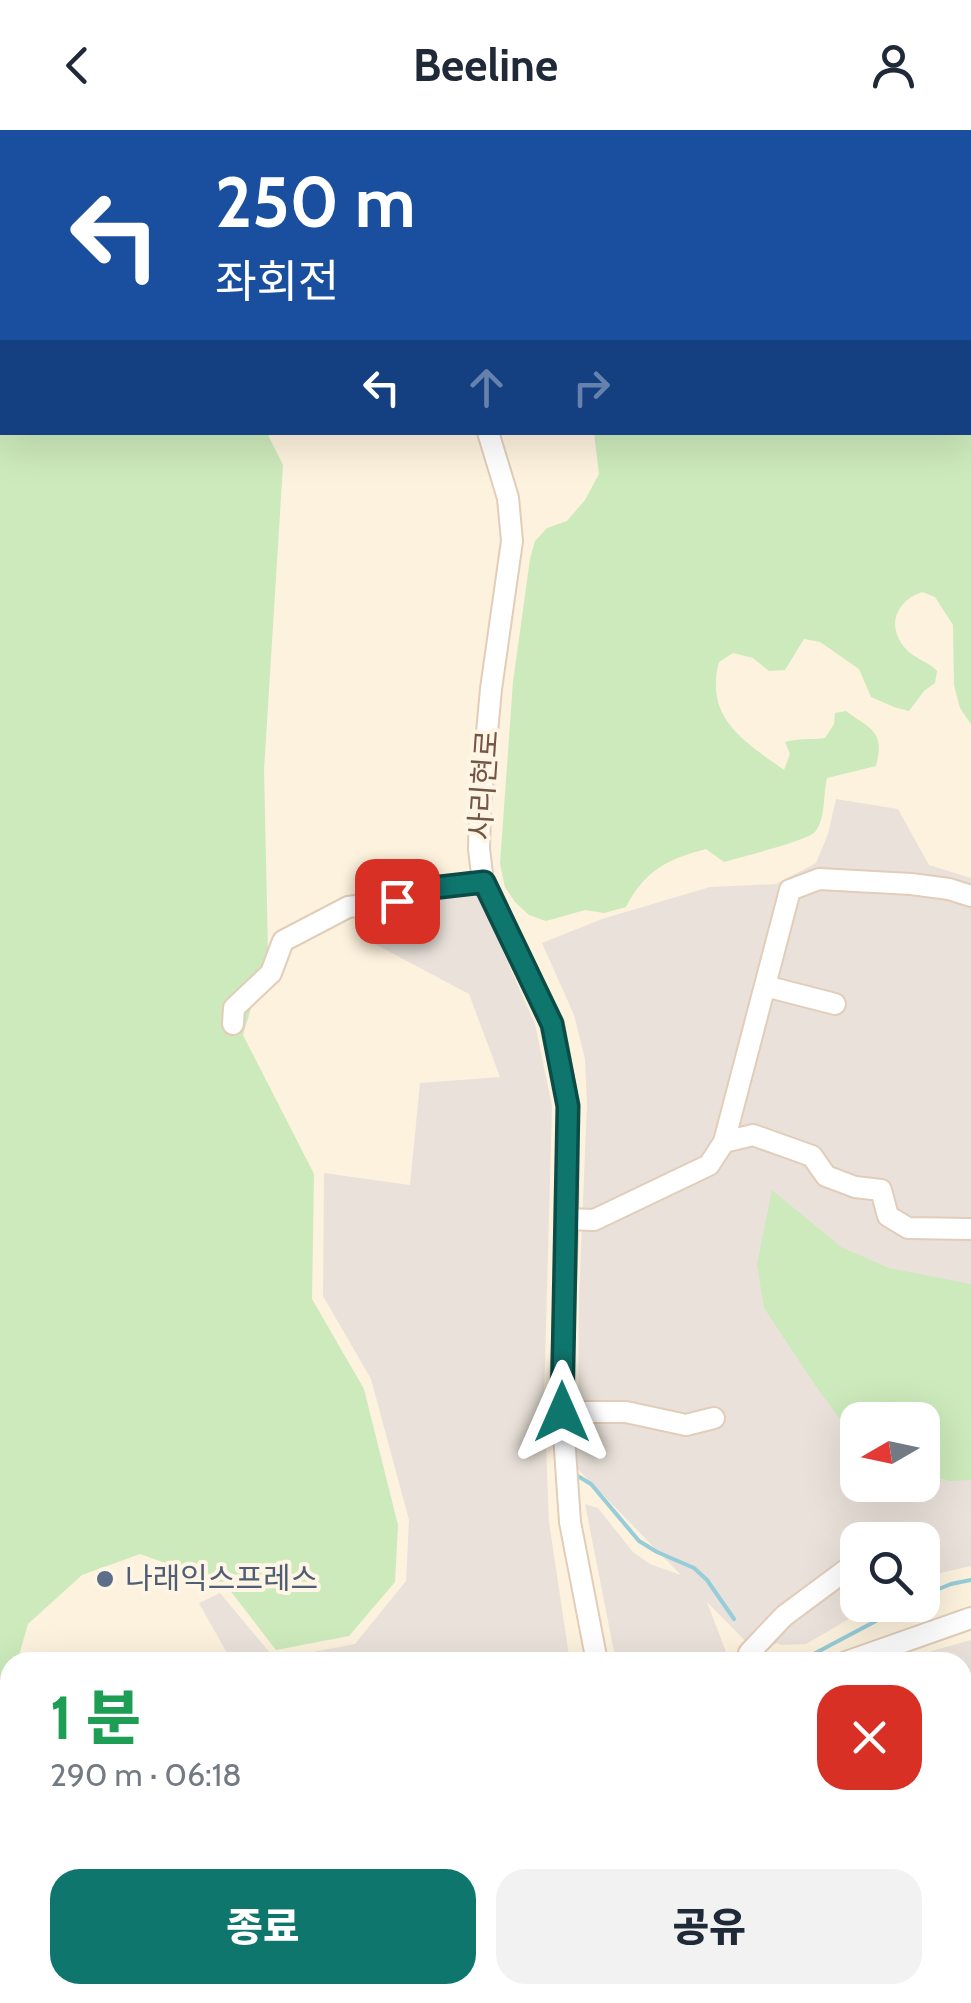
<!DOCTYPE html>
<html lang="ko">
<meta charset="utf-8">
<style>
:root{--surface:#fff;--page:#f2f2f3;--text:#1f2937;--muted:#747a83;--accent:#0f766e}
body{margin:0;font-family:Cabin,"Noto Sans KR",sans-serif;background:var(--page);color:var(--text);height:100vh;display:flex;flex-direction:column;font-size:38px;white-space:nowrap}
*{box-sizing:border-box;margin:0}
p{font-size:32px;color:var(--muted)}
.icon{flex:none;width:55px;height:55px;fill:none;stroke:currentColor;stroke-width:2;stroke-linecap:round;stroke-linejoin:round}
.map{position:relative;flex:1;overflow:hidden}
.side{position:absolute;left:0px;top:1522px;width:972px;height:352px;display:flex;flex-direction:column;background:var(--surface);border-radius:30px 30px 0 0;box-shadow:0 10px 40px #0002}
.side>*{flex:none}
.hud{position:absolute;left:0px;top:0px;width:972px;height:305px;box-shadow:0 10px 40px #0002;background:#1a4fa0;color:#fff;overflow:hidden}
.needle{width:65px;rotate:261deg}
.buttons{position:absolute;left:840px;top:1272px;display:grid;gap:20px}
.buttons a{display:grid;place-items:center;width:100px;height:100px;border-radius:20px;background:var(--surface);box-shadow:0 10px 40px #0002;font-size:50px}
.pin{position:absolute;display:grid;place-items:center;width:85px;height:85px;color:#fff;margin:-42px;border-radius:20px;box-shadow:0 5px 15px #0006}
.me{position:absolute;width:110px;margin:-55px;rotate:0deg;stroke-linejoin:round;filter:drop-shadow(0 0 8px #0008)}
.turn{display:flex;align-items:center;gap:35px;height:210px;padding:0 50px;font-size:45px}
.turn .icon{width:130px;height:130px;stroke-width:2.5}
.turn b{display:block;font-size:70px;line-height:85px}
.lanes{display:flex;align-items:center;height:95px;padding:0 50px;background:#0003;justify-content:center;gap:50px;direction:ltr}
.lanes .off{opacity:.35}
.round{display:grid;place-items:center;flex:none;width:105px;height:105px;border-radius:30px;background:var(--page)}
.overview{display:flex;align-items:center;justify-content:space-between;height:170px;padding:0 50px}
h1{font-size:60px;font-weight:800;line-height:75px;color:#1e9e55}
.primary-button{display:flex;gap:20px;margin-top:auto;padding:20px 50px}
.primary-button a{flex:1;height:115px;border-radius:30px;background:var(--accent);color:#fff;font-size:40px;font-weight:800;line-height:115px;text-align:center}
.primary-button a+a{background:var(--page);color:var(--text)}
header{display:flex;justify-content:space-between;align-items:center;height:130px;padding:0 50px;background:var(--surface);font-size:45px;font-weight:800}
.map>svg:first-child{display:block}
</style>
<header><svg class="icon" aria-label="back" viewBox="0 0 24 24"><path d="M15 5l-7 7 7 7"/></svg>Beeline<svg class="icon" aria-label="person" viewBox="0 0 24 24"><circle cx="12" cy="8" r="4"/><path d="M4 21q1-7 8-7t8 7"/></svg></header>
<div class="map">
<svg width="971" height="1873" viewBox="0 0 971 1873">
<rect width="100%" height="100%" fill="#fdf2dd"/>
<path fill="#eae2da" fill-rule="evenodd" d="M836,669l62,10 31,56 42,13v688l-48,11 -1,-37h-64v65h15l-67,39 -25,1 -4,-2 -18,12 -52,-53 22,58 -15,2h-98l-31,-158 13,4 35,44 17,12 31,11 -110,-113v-42l7,2 1,-125 8,-193 -2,-45 -11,-44 -32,-72 60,-24 108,-32 66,-3 40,-21 12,-29zM858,1290h64v65h-64z
M477,763l58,131 17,82 -8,293 5,123 21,140h-338l-33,-59 21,-10 55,66 80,-15 51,-63 3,-61 -38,-141 -48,-83 1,-123 86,12 10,-102 80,-6 -31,-83 -111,-59 -4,-16 52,-3 14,-16z
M971,1510v363h-528l6,-8h513v-333h-58l31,-12z
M0,1756h10v109h53l-7,8h-56z"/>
<path fill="#cceabb" d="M366,0h605v594l-11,-16 -6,-23 -1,-60 -18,-28 -13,-5c-26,9 -36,34 -17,56 9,11 23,13 32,23l-2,12 -11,8 -15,20 -15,-4 -23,-10 -12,-28 -39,-27 -16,-3 -19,31 -16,1 -16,-13 -20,-5 -14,9c-15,56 25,79 65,108l6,-16 -5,-12c14,-4 26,-2 40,-4l9,-14 1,-11 11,-2c26,19 39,20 30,55l-49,12c-4,16 -1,41 -12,54 -9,9 -74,25 -91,30l-18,-13c-38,10 -61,21 -80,58l-22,6 -19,-3 -39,11 -17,-6 -14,-13 -10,-15 -5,-23 13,-182 17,-123 5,-18 12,-13 20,-7 18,-21 14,-26 -5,-41 376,-1v-300h-602z
M2,167v135l265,1 16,32 -19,305 4,182 -25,83 71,139 -2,125 52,90 34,136 -3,57 -46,54 -73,14 -51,-66 -85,-30 -58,21 -54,49 -11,38h-7v18l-10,11v-1393z
M772,1060l69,57 48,21 82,16v196l-21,1 -27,-7 -1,-54h-64l-1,22 -42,-57 -51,-77 -7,-44z
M69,1865h340l3,8h-350z"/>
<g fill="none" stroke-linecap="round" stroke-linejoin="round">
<path stroke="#97ccd9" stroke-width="4" d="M576,1345l15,9 48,57 18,11 37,16 13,12 27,39
M922,1466l29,-12 20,-4
M774,1527l14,4 20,-4 98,-52"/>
<g stroke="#e1cdb9" stroke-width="24">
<path id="minor" d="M95,0l1,2
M283,0l1,2
M0,132l2,-1
M488,302l20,66 4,43 -21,148 -11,119 -1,41 4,33 70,142 15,82 -1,127 -6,159 9,130 27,140
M765,856l70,18
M233,894l1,-16 37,-35 12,-32 65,-34 49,-6 17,-11 69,-8
M724,1012l29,-7 59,21 14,20 29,11 26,3 7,26 20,12 63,1
M567,1089l27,1 115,-55 15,-23 66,-252 29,-11 92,5 38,5 22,7
M563,1282h63l60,13 28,-7
M872,1410l4,-5
M750,1532l-1,-9 35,-37 74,-55
M846,1532l125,-44
M0,1722l10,-2
M962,1758l9,-2
M652,1873l5,-8"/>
</g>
<use href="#minor" stroke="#fff" stroke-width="20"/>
</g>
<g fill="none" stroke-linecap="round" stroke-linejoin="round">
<g stroke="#0a4d48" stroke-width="25">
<path id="route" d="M397,771l17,-11 70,-8 68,142 16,82 -6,306"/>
</g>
<use href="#route" stroke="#0f766e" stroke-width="18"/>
</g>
<circle fill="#5c6f8a" stroke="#fff5e4" stroke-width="4" cx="105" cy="1449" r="10"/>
<g text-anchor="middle" stroke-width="8" stroke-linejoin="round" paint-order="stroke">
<g font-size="30" fill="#735745" stroke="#fff5e4">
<text transform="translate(484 655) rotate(-86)" y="10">사리현로</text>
</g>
<g font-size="30" fill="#4e5e75" stroke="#fff5e4" text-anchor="start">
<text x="125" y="1459">나래익스프레스</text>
</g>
</g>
</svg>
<div class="buttons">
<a><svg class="needle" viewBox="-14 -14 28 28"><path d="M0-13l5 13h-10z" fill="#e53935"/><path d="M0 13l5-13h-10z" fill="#747a83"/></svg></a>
<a><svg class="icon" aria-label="search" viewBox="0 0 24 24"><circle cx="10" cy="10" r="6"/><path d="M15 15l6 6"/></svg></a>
</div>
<div class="pin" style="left:397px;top:771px;background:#d93025"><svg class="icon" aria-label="arrive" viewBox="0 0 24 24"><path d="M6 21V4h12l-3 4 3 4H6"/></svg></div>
<svg class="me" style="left:562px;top:1282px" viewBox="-20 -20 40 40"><path d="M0-17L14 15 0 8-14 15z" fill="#0f766e" stroke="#fff" stroke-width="4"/></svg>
<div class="hud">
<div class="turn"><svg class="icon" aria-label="left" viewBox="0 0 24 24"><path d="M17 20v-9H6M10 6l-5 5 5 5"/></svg><div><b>250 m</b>좌회전</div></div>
<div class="lanes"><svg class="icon" aria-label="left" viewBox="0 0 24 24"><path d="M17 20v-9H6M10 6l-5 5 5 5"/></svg><svg class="icon off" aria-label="ahead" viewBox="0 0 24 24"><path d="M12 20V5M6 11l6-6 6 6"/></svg><svg class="icon off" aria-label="right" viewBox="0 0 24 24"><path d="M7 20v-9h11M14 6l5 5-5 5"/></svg></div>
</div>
<section class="side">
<div class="overview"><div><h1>1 분</h1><p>290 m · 06:18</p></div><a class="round" style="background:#d93025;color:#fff"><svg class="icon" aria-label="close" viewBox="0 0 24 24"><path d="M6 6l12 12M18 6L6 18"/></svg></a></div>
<div class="primary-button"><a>종료</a><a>공유</a></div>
</section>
</div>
